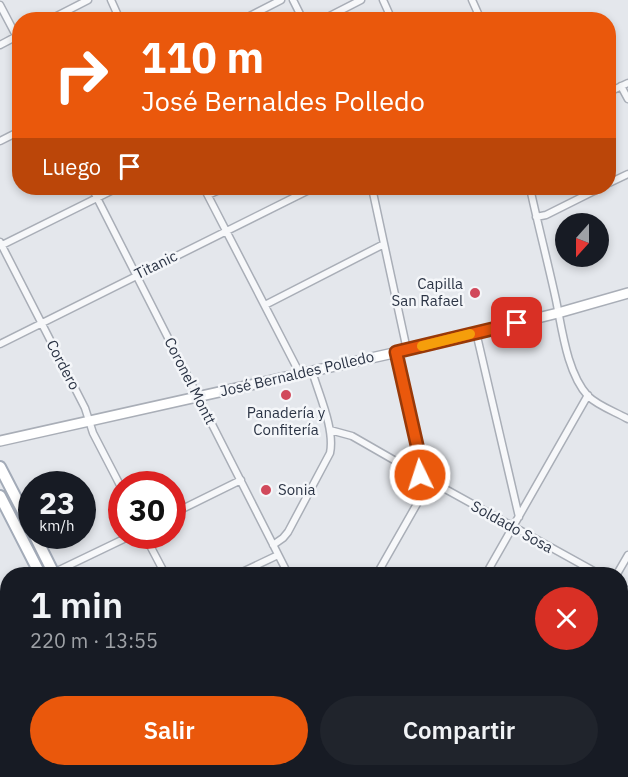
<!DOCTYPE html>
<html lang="es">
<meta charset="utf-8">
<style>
:root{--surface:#171b24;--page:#20242c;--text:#f1f3f6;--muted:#9ea1a6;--accent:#ea580c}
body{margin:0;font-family:"IBM Plex Sans",sans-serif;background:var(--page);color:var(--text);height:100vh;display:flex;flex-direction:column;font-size:22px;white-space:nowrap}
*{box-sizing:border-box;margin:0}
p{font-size:20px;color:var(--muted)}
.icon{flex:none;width:33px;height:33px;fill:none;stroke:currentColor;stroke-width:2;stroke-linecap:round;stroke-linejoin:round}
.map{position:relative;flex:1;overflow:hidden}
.sheet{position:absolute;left:0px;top:567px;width:628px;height:210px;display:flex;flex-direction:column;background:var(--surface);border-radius:24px 24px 0 0;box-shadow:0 3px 9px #0003}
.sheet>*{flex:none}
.guide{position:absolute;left:12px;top:12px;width:604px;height:183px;border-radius:24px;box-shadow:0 3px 9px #0003;background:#ea580c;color:#fff;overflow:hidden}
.needle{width:39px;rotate:201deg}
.fabs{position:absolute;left:555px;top:213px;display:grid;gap:12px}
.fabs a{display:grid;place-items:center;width:54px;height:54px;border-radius:50%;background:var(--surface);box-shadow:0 3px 9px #0003;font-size:30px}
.speed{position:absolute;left:18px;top:471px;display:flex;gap:12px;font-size:30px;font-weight:700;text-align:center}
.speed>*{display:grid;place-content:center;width:78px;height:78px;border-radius:50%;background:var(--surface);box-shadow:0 3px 9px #0003;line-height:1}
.speed small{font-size:15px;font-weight:400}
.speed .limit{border:9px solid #d22;background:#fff;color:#111}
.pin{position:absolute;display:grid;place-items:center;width:51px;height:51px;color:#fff;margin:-26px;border-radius:12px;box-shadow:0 3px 9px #0006}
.me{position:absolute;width:66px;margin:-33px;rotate:356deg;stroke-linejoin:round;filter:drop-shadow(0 0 4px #0008)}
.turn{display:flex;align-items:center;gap:21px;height:126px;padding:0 30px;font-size:27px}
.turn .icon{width:78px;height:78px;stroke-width:2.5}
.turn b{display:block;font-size:42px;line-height:51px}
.then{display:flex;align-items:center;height:57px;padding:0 30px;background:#0003;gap:12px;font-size:22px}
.round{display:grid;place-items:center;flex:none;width:63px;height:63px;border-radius:32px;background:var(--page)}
.head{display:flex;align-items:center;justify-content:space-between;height:102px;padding:0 30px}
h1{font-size:36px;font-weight:600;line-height:45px}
.cta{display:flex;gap:12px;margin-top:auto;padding:12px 30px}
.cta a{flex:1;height:69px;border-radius:36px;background:var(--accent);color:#fff;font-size:24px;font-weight:600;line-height:69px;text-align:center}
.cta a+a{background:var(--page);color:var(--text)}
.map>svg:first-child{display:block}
</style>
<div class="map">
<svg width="628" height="777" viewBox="0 0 628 777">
<rect width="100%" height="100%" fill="#e4e7ec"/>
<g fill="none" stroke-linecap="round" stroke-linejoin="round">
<g stroke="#a9aeb7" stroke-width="9">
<path id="street" d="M111,0l9,20
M293,0l10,20
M383,0l9,20
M472,0l9,20
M0,5l20,38
M49,20l39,-20
M242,20l39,-20
M322,20l39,-20
M0,45l19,-10
M621,86l7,13
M609,92l19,-9
M0,141l20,-10
M609,183l19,-9
M92,188l196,386
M204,188l96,186
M372,188l35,162
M530,188c8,37 18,75 26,112 6,29 11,73 32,96 10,10 28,16 40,23
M208,195l16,-7
M536,217l10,-2 54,-27
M0,242l85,166 8,25 29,56
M0,246l117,-58
M265,305l119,-61
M476,332l43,185
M0,344l313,-156
M396,352l25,111 -1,12
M330,430l22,6 68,39 179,99
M172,514l69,-34
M145,536l20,38
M273,545l10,-7 5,-6 42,-79c5,-24 -11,-58 -18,-82
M53,573l77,-37
M238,574l40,-19
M377,574l53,-93
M486,574l102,-179
M617,574l11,-19
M621,587l7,4
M0,685l8,16
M621,760l7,4
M42,770l3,7
M264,770l4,7
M387,770l3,7
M215,777l14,-7
M504,777l4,-7"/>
</g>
<g stroke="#a9aeb7" stroke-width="12">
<path id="secondary" d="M0,441l407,-91 151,-37 70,-20"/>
</g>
<g stroke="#a3abb8" stroke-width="14">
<path id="primary" d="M0,467l32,62
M0,496l40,78
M35,536l19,38
M140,770l3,7
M153,770l4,7"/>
</g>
<use href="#street" stroke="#f7f8fa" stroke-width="6"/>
<use href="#secondary" stroke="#fff" stroke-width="9"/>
<use href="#primary" stroke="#fff" stroke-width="10"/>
</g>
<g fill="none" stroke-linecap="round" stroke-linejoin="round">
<g stroke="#983908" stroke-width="15">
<path id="route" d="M420,475l1,-12 -25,-111 121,-29"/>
</g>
<use href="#route" stroke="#ea580c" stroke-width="10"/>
<path stroke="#f59e0b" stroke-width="10" d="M422,346l48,-12"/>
</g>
<g fill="#d1495b" stroke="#f4f6f9" stroke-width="2">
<circle cx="475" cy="293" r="6"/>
<circle cx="286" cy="395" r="6"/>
<circle cx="266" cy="490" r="6"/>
</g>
<g text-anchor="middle" stroke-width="5" stroke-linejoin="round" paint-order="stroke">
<g font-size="15" fill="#2b3445" stroke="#f4f6f9">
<text transform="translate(156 265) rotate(-26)" y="5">Titanic</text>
<text transform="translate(63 365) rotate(62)" y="5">Cordero</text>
<text transform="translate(297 374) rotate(-13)" y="5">José Bernaldes Polledo</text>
<text transform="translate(190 381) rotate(63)" y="5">Coronel Montt</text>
<text transform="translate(512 527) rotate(29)" y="5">Soldado Sosa</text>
</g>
<g font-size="15" fill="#2b3445" stroke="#f4f6f9" text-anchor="end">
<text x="463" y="289">Capilla<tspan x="463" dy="17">San Rafael</tspan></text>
<text x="286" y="418" text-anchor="middle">Panadería y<tspan x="286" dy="17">Confitería</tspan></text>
<text x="278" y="495" text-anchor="start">Sonia</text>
</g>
</g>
</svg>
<div class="fabs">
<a><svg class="needle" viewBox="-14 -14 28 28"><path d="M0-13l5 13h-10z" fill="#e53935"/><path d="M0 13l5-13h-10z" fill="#9ea1a6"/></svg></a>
</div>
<div class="speed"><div>23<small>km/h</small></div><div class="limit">30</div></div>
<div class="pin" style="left:517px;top:323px;background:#d93025"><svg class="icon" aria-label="arrive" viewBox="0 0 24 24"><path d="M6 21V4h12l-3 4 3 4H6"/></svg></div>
<svg class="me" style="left:420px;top:475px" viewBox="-20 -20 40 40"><circle r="17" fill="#ea580c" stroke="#fff" stroke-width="3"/><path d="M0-11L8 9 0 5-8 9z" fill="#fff"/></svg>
<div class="guide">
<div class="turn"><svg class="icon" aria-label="right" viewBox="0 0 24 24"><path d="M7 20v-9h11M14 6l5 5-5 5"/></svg><div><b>110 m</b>José Bernaldes Polledo</div></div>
<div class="then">Luego<svg class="icon" aria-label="arrive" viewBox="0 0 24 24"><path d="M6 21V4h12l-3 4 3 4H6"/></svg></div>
</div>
<section class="sheet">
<div class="head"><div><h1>1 min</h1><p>220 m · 13:55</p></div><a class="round" style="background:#d93025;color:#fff"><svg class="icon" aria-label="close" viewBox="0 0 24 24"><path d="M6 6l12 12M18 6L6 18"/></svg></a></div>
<div class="cta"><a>Salir</a><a>Compartir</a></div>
</section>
</div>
